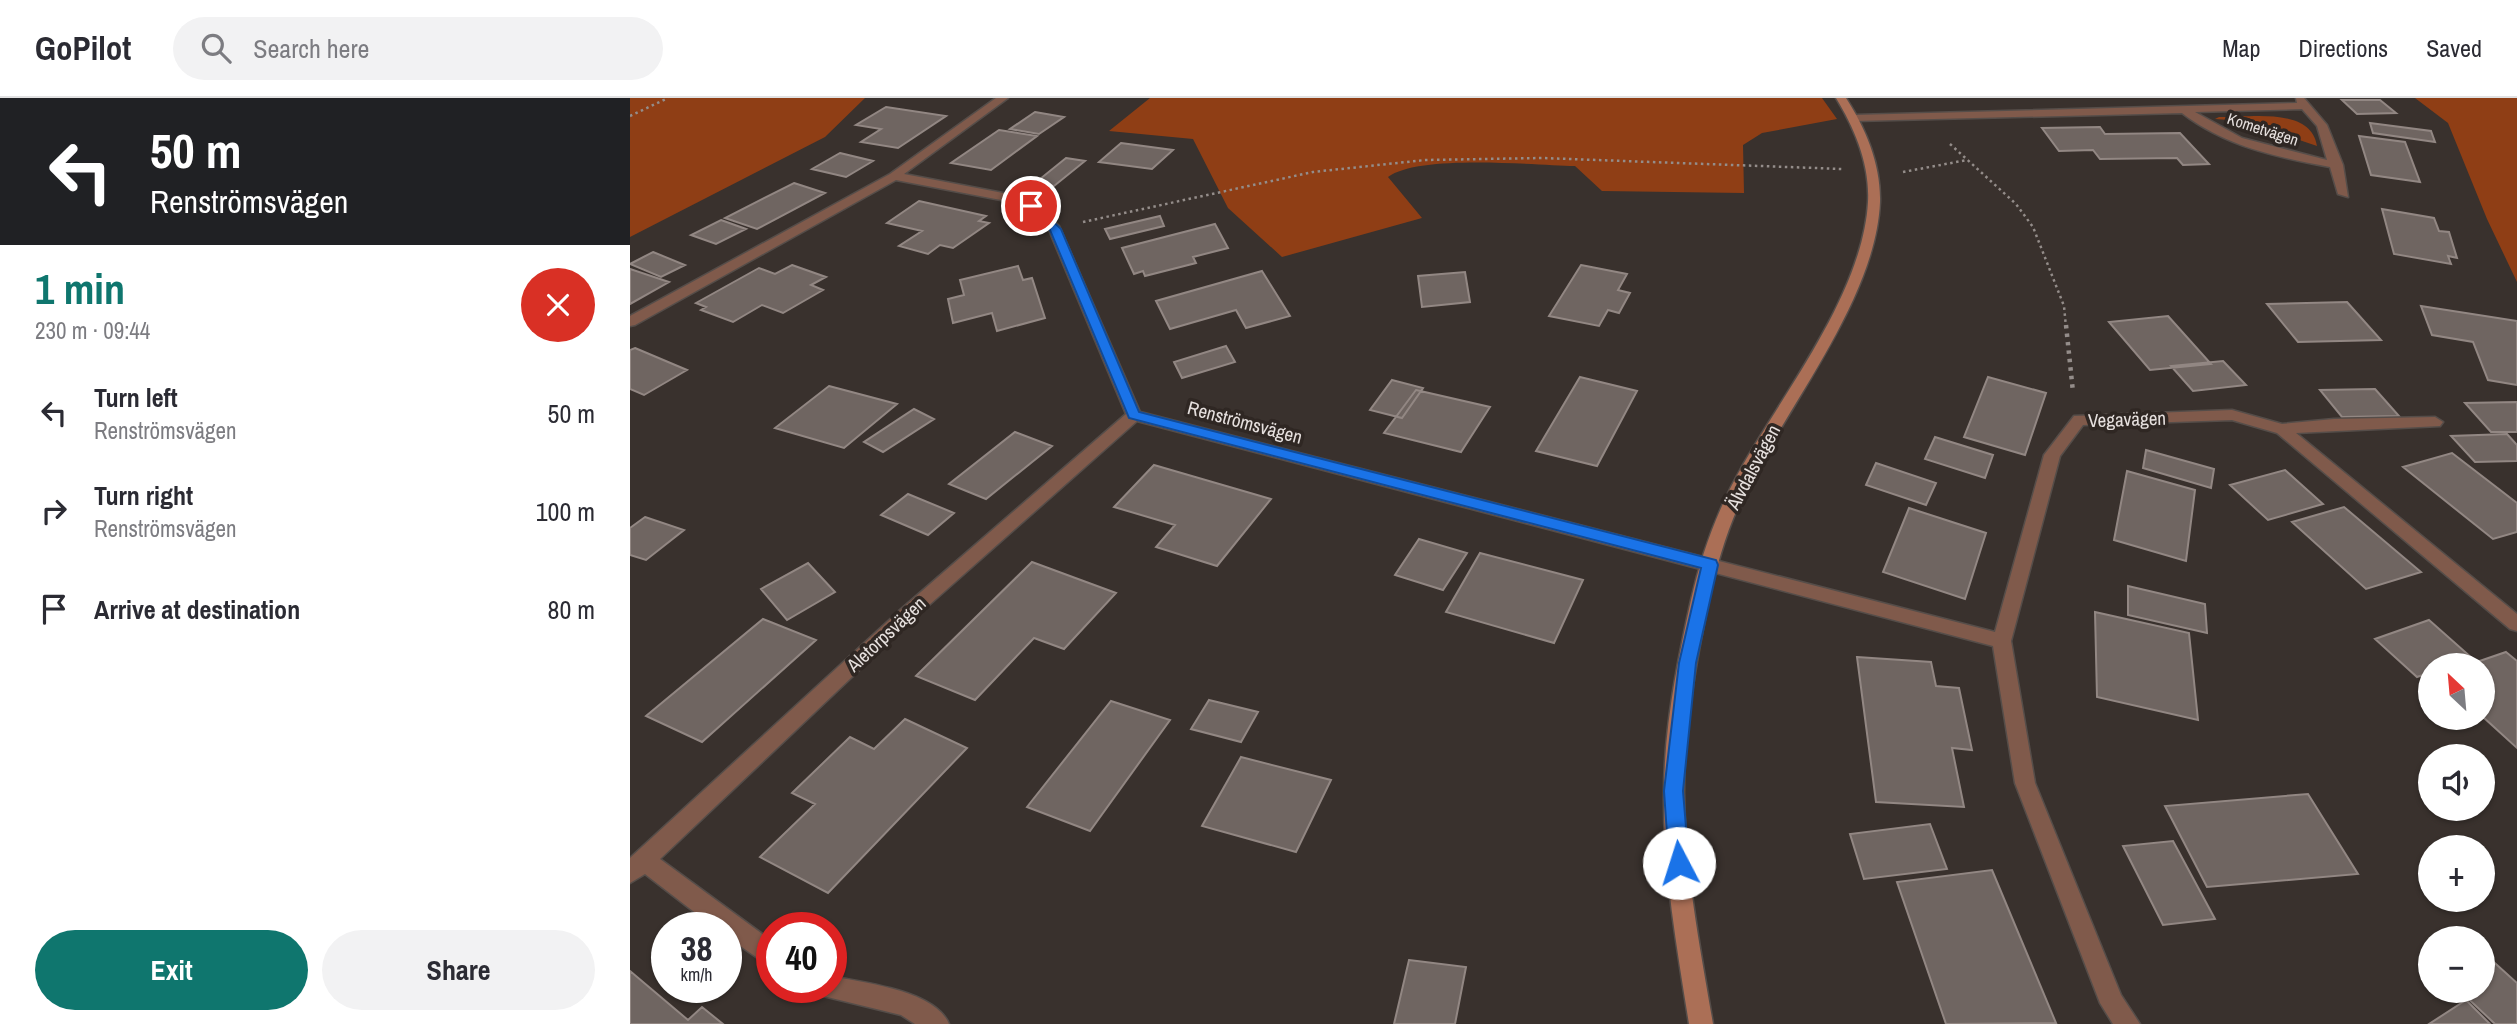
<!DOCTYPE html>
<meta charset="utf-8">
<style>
:root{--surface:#fff;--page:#f2f2f3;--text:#2b2b33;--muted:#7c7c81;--line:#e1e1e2;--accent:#0f766e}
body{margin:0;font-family:"Archivo Narrow",sans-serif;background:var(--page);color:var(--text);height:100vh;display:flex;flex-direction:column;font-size:26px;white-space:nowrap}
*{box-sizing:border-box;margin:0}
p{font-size:23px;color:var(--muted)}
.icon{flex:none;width:38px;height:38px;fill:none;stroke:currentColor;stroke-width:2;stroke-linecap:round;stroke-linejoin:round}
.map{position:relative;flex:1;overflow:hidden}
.panel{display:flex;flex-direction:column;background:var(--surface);width:630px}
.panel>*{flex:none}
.hud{background:#202124;color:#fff;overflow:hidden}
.needle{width:46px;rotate:334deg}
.tools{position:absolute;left:1788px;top:555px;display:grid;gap:14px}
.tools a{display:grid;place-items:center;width:77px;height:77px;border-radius:50%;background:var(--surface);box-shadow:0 2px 5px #0004;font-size:35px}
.speed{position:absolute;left:21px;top:814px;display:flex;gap:14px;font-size:35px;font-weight:700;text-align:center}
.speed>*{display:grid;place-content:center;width:91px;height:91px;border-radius:50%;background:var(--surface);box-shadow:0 2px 5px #0004;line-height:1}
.speed small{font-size:18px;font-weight:400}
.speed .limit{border:10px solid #d22;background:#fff;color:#111}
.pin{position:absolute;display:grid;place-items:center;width:60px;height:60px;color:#fff;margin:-30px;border:4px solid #fff;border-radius:50%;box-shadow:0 2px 7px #0007}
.me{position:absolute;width:77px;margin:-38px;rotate:355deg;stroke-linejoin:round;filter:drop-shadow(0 0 5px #0008)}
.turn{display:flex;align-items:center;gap:24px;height:147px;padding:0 35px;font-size:32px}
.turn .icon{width:91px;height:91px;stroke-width:2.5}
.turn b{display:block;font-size:49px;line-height:60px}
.round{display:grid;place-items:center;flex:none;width:74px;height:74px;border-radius:37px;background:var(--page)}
.head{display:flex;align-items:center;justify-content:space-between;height:119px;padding:0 35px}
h1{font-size:42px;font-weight:700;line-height:52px;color:var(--accent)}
.cta{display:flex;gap:14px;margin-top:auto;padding:14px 35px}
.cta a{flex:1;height:80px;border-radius:42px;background:var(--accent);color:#fff;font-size:28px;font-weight:700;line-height:80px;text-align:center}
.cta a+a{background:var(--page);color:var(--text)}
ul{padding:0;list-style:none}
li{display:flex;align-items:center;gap:21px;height:98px;padding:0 35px}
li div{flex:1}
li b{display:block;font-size:26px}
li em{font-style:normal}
header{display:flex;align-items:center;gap:42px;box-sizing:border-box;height:98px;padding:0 35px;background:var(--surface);border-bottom:2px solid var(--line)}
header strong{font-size:33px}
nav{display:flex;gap:38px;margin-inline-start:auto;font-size:24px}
.search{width:490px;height:63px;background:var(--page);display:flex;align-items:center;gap:18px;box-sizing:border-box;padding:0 24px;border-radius:38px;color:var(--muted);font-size:26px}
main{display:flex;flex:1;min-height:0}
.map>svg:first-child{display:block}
</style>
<header>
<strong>GoPilot</strong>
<div class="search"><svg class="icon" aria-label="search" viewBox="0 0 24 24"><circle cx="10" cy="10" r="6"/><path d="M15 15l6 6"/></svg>Search here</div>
<nav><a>Map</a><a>Directions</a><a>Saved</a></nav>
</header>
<main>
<section class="panel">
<div class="hud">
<div class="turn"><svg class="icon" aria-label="left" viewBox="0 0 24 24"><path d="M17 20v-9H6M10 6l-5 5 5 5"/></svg><div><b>50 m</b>Renströmsvägen</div></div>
</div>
<div class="head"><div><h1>1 min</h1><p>230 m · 09:44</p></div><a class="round" style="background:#d93025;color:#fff"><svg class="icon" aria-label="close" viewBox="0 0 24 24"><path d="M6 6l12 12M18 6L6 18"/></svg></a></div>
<ul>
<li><svg class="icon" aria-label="left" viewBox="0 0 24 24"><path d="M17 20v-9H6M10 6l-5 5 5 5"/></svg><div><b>Turn left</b><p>Renströmsvägen</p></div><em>50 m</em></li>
<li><svg class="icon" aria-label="right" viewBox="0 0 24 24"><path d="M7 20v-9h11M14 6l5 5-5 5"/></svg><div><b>Turn right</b><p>Renströmsvägen</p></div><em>100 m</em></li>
<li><svg class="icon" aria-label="arrive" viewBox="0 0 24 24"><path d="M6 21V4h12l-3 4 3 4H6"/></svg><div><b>Arrive at destination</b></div><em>80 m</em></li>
</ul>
<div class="cta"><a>Exit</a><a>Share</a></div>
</section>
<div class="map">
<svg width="1887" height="926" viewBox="0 0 1887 926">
<rect width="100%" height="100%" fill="#39312d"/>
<path fill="#8f3e15" d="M0,0h235l-40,39 -195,100z
M520,0h672l15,21 -75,14 -19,12 1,48 -142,-2 -27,-25c-43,-1 -156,-12 -187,11l34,41 -140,39 -54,-49 -35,-69 -84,-8z
M1785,0h102v184l-30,-63 -39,-96z
M1589,19c29,1 92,-11 98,29l-74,-25 -28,-2z"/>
<path fill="#6f6561" stroke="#928783" stroke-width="2" d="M1712,2h38l16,13 -39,1z
M256,9l60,9 -48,32 -37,-6 20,-13 -25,-4z
M405,14l29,5 -25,17 -29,-5z
M1740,25l61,8 4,11 -62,-9z
M1470,29l5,7 75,-1 29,31 -26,1 -6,-7 -77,1 -7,-9 -34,1 -17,-23z
M369,32l38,6 -46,34 -40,-7z
M1729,38l46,6 15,40 -49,-7z
M491,45l52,7 -21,19 -53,-7z
M210,55l33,8 -27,16 -34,-8z
M436,60l19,3 -31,25 -19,-3z
M164,85l31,10 -68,36 -32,-11z
M289,103l67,15 -7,5 10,2 -36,25 -13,-3 -12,9 -29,-8 23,-15 -35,-8z
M1752,111l52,9 5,13 10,1 8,26 -9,-2 3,8 -57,-10z
M530,118l4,10 -54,13 -5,-10z
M91,122l25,9 -30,15 -25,-9z
M585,126l13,24 -35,9 3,6 -51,13 -2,-5 -9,3 -12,-26z
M23,154l32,13 -24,12 -31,-13z
M162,167l34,12 -15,8 12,5 -40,23 -21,-8 -29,17 -32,-12 5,-3 -10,-4 63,-35 16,6z
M951,167l46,9 -9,16 12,3 -11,20 -11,-3 -9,16 -50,-10z
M388,168l5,14 9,-2 13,40 -48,13 -5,-18 -39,10 -5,-24 16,-4 -4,-15z
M0,171l39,13 -39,22z
M632,173l28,45 -44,12 -10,-18 -66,19 -14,-28z
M835,174l5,30 -48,5 -4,-31z
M1717,204l34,38 -83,2 -31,-38z
M1791,208l96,15v64l-29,-5 -15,-38 -41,-7z
M1538,218l43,48 -61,6 -41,-48z
M596,248l9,16 -53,16 -8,-16z
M5,250l52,22 -43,25 -14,-6v-39z
M1593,263l23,24 -53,6 -22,-25z
M950,279l57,14 -40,75 -61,-15z
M1358,279l58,16 -21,62 -61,-18z
M762,282l31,8 -21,30 -32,-8z
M199,288l68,18 -53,44 -69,-20z
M1745,291l24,27 -57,1 -22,-27z
M786,292l74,17 -29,45 -77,-19z
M1887,304v30h-26l-26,-29z
M284,311l20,10 -51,33 -19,-10z
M385,334l37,14 -66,53 -37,-15z
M1877,336l10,11v16l-42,1 -24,-26z
M1305,339l58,18 -8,23 -60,-19z
M1516,352l68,19 -3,19 -68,-20z
M1822,355l65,50v29l-24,7 -90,-72z
M1246,365l60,20 -10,22 -60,-20z
M524,367l117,34 -54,67 -61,-19 19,-22 -61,-18z
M1655,372l38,34 -55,16 -38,-35z
M1497,373l68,19 -9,71 -72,-21z
M278,396l46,19 -26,22 -47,-20z
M1714,409l77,65 -55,17 -74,-67z
M1279,410l77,25 -21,66 -82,-27z
M15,419l39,13 -38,30 -16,-5v-27z
M789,441l48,14 -24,37 -48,-15z
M850,455l103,27 -29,63 -108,-31z
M402,464l84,31 -52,56 -30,-11 -59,62 -59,-24z
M178,465l27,29 -48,28 -26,-31z
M1498,488l77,18 2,29 -79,-18z
M1465,514l94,21 9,87 -101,-23z
M133,521l53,21 -114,102 -56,-26z
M1799,522l43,38 -20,7h-21v7l-14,5 -42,-38z
M1876,554l11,9v87l-34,-31v-52h-15z
M1227,559l74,5 5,24 23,2 13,62 -20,-2 12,59 -88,-5z
M579,602l49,12 -17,30 -50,-13z
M481,603l59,19 -80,111 -63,-24z
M275,621l62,29 -139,145 -68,-36 55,-53 -23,-11 58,-56 24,12z
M611,659l90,23 -35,72 -94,-26z
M1678,696l50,80 -151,13 -42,-81z
M1300,726l17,45 -83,10 -14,-45z
M1543,743l42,78 -52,6 -40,-79z
M1362,772l64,153 -110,1 -49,-142z
M1856,857l31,28v41h-22l-36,-34h24v-33z
M779,862l57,7 -11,57h-61z
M0,873l58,49 14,-13 21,17h-93z
M1836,902l24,24h-61z"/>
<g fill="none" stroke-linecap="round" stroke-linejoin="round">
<g stroke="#554d49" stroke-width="3">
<path id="street" d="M366,0h12l-104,76 99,19 32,10 24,23 81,186 855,220 49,-177 30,-39 158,-6 50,14 52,-5 101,-2 8,5 -3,4 -144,7 221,181v17l-7,-2 -233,-196 -45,-13 -149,5 -23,31 -49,185 24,142 86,212 19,29h-27l-13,-21 -85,-220 -22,-137 -856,-225 -226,200 -251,238 112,82v27l-46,-32v-8h-11l-70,-54 -15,9v-25l269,-247 227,-197 -77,-184 -22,-21 -26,-9 -105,-20 -261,145 -5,1v-10l260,-142z
M1666,0h8l23,27 16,40 5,32 -10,-3 -8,-27c-54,-10 -105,-21 -148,-54l-327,8 -5,-3 5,-3 442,-12zM1672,11l15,17 10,34 -85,-22 -47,-26z
M201,878c33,7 104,14 118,48h-34l-14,-9 -82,-20 -4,-8h16z"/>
</g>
<g stroke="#554d49" stroke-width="3">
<path id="secondary" d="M1206,0h10c20,31 35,67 34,104 -4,98 -96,208 -138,296 -15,32 -25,66 -33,101 -13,63 -25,129 -25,194 1,78 16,154 29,231h-24c-12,-76 -26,-153 -25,-231 0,-65 13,-130 27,-193 11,-49 28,-94 53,-137 43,-75 119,-172 124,-261 2,-37 -13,-73 -32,-104z"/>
</g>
<path stroke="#948d8a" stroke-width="2.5" stroke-dasharray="2.5 3.5" stroke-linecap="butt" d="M0,18l38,-18
M1320,46l66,60 17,23 31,79 2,21
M1273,74l64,-12
M453,124l230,-50 112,-12 117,-2 300,11"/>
<path stroke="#948d8a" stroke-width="4.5" stroke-dasharray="3.5 5" stroke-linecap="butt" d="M1436,227l7,67"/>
<use href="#street" fill="#805a4b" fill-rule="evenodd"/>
<use href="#secondary" fill="#ab6f56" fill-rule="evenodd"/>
</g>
<path fill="#1a73e8" stroke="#114b97" stroke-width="2" d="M397,106h8l26,25 78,183 577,148 2,5 -22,98 -13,128 6,72 -2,7 -8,3 -7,-3 -3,-7 -5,-72 15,-128 22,-95 -572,-150 -79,-188 -23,-21z"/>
<g text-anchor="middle" stroke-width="7" stroke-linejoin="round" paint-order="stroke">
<g font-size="16" fill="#e6e0de" stroke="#2f2723">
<text transform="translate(1633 31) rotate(18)" y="6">Kometvägen</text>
</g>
<g font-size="19" fill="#e6e0de" stroke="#2f2723">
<text transform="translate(1497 321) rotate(-2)" y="7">Vegavägen</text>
<text transform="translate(615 324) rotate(15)" y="7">Renströmsvägen</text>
<text transform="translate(1123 369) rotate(-62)" y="7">Älvdalsvägen</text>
<text transform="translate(256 536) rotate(-43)" y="7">Aletorpsvägen</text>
</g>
</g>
</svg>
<div class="tools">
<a><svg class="needle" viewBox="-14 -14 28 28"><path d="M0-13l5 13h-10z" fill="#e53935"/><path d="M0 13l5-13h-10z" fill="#7c7c81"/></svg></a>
<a><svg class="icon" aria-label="sound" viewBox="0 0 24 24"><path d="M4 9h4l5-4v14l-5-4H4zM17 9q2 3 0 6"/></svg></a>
<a>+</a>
<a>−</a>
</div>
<div class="speed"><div>38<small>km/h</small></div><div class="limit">40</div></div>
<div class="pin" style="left:401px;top:108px;background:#d93025"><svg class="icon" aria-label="arrive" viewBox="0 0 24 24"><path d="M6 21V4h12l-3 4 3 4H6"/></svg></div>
<svg class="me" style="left:1049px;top:765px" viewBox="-20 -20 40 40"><circle r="19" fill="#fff"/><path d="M0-13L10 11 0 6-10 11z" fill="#1a73e8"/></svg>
</div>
</main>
